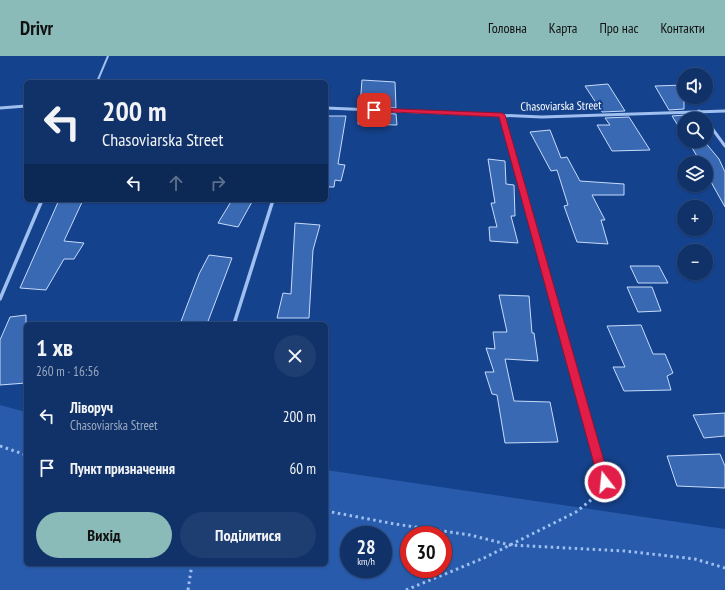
<!DOCTYPE html>
<html lang="uk">
<meta charset="utf-8">
<style>
:root{--surface:#103269;--page:#1e3e71;--text:#f1f3f6;--muted:#9caac0;--line:#304d7d;--accent:#8bbbb9}
body{margin:0;font-family:"PT Sans Narrow",sans-serif;background:var(--page);color:var(--text);height:100vh;display:flex;flex-direction:column;font-size:15px;white-space:nowrap}
*{box-sizing:border-box;margin:0}
p{font-size:13px;color:var(--muted)}
.icon{flex:none;width:22px;height:22px;fill:none;stroke:currentColor;stroke-width:2;stroke-linecap:round;stroke-linejoin:round}
.map{position:relative;flex:1;overflow:hidden}
.side{position:absolute;left:24px;top:266px;width:304px;height:244px;display:flex;flex-direction:column;background:var(--surface);border-radius:6px;box-shadow:0 1px 3px #0004,0 0 0 1px var(--line)}
.side>*{flex:none}
.guide{position:absolute;left:24px;top:24px;width:304px;height:122px;border-radius:6px;box-shadow:0 1px 3px #0004,0 0 0 1px var(--line);background:#103269;color:var(--text);overflow:hidden}
.controls{position:absolute;left:677px;top:12px;display:grid;gap:8px}
.controls a{display:grid;place-items:center;width:36px;height:36px;border-radius:50%;background:var(--surface);box-shadow:0 1px 3px #0004,0 0 0 1px var(--line);font-size:20px}
.speed{position:absolute;left:340px;top:470px;display:flex;gap:8px;font-size:20px;font-weight:700;text-align:center}
.speed>*{display:grid;place-content:center;width:52px;height:52px;border-radius:50%;background:var(--surface);box-shadow:0 1px 3px #0004,0 0 0 1px var(--line);line-height:1}
.speed small{font-size:10px;font-weight:400}
.speed .limit{border:6px solid #d22;background:#fff;color:#111}
.pin{position:absolute;display:grid;place-items:center;width:34px;height:34px;color:#fff;margin:-17px;border-radius:8px;box-shadow:0 2px 6px #0006}
.me{position:absolute;width:44px;margin:-22px;rotate:344deg;stroke-linejoin:round;filter:drop-shadow(0 0 3px #0008)}
.turn{display:flex;align-items:center;gap:14px;height:84px;padding:0 12px;font-size:18px}
.turn .icon{width:52px;height:52px;stroke-width:2.5}
.turn b{display:block;font-size:28px;line-height:34px}
.lanes{display:flex;align-items:center;height:38px;padding:0 12px;background:#0003;justify-content:center;gap:20px;direction:ltr}
.lanes .off{opacity:.35}
.round{display:grid;place-items:center;flex:none;width:42px;height:42px;border-radius:21px;background:var(--page)}
.head{display:flex;align-items:center;justify-content:space-between;height:68px;padding:0 12px}
h1{font-size:24px;font-weight:600;line-height:30px}
.button{display:flex;gap:8px;margin-top:auto;padding:8px 12px}
.button a{flex:1;height:46px;border-radius:24px;background:var(--accent);color:#111;font-size:16px;font-weight:600;line-height:46px;text-align:center}
.button a+a{background:var(--page);color:var(--text)}
ul{padding:0;list-style:none}
li{display:flex;align-items:center;gap:12px;height:52px;padding:0 12px}
li div{flex:1}
li b{display:block;font-size:15px}
li em{font-style:normal}
header{display:flex;align-items:center;gap:24px;box-sizing:border-box;height:56px;padding:0 20px;background:var(--accent);color:#111}
header strong{font-size:19px}
nav{display:flex;gap:22px;margin-inline-start:auto;font-size:14px}
.map>svg:first-child{display:block}
</style>
<header>
<strong>Drivr</strong>
<nav><a>Головна</a><a>Карта</a><a>Про нас</a><a>Контакти</a></nav>
</header>
<div class="map">
<svg width="725" height="534" viewBox="0 0 725 534">
<rect width="100%" height="100%" fill="#15428c"/>
<path fill="#285bab" fill-rule="evenodd" d="M0,349l26,7v152h300v-94l399,59v61h-725zM349,479h34v34h-34zM409,479h34v34h-34z"/>
<path fill="#3a69b3" stroke="#c6dbfb" d="M362,24l33,2 1,26 -36,-2z
M608,28l17,27 -23,1 -17,-26z
M684,29v24l-15,1 -14,-24z
M359,56l37,2 1,11 -39,-1z
M684,59v20l-12,-19z
M326,60h20l-8,48 7,1 -4,16 -6,-1 -1,7h-8z
M629,61l21,33 -38,1 -15,-26h13l-5,-7z
M550,74l11,28 6,-1 13,24 44,3v11h-32l13,25h-4l7,24 -31,-2 -13,-36 4,-1 -11,-35 -6,1 -21,-39z
M688,85h16l15,18 6,13v35l-19,-34v-10h-5z
M488,103l17,2 1,23 8,1 1,31h-4l7,27 -28,-2 -1,-14h8l-6,-24h4z
M59,144h24l-19,41 20,2 -10,16h-10l-18,31 -26,-2z
M232,144h21l-15,27 -20,-4z
M295,167l25,2 -7,25 -4,68h-32l6,-25 8,1z
M209,199l23,3 -25,66h-27l19,-50z
M630,210h29l9,17h-30z
M627,231h25l9,24 -23,1z
M499,239l30,1 3,37h2l4,28 -33,-2 9,42 36,1 8,40 -53,1 -8,-48 -5,-1 -7,-22h9l-8,-24 9,1 -2,-17h14z
M26,259v68l-26,2v-45l10,-23z
M641,269l12,29h12l8,19 -6,3 4,14 -47,1 -11,-24h12l-18,-41z
M725,357v23l-21,2 -11,-23z
M720,398l5,12v22l-48,-2 -10,-30z"/>
<g fill="none" stroke-linecap="round" stroke-linejoin="round">
<path stroke="#9fbff0" stroke-width="3" stroke-dasharray="2.5 3.5" stroke-linecap="butt" d="M0,390l26,9
M326,455l69,13 75,11 40,10 115,6 70,8 30,9
M188,534l4,-26
M406,534l78,-32 92,-46 25,-20"/>
<path stroke="#9fbff0" stroke-width="2" d="M97,26l11,-26"/>
<path stroke="#9fbff0" stroke-width="3" d="M0,52l26,-2
M326,52l216,9 183,-6
M699,55l6,8
M502,59l21,76
M706,64l19,26"/>
<path stroke="#9fbff0" stroke-width="3.5" d="M523,134l49,175
M0,243l42,-99
M234,268l39,-124"/>
<path stroke="#9fbff0" stroke-width="5" d="M572,308l33,118"/>
</g>
<path fill="#e11d48" stroke="#92132f" d="M374,52l128,5 3,2 105,367 -1,4 -4,1 -4,-1 -2,-4 -100,-365 -127,-6v-2z"/>
<g text-anchor="middle" stroke-width="4" stroke-linejoin="round" paint-order="stroke">
<g font-size="12" fill="#fff" stroke="#15428c">
<text transform="translate(561 50) rotate(-1)" y="4">Chasoviarska Street</text>
</g>
</g>
</svg>
<div class="controls">
<a><svg class="icon" aria-label="sound" viewBox="0 0 24 24"><path d="M4 9h4l5-4v14l-5-4H4zM17 9q2 3 0 6"/></svg></a>
<a><svg class="icon" aria-label="search" viewBox="0 0 24 24"><circle cx="10" cy="10" r="6"/><path d="M15 15l6 6"/></svg></a>
<a><svg class="icon" aria-label="layers" viewBox="0 0 24 24"><path d="M12 4l9 5-9 5-9-5zM3 14l9 5 9-5"/></svg></a>
<a>+</a>
<a>−</a>
</div>
<div class="speed"><div>28<small>km/h</small></div><div class="limit">30</div></div>
<div class="pin" style="left:374px;top:54px;background:#d93025"><svg class="icon" aria-label="arrive" viewBox="0 0 24 24"><path d="M6 21V4h12l-3 4 3 4H6"/></svg></div>
<svg class="me" style="left:605px;top:426px" viewBox="-20 -20 40 40"><circle r="17" fill="#e11d48" stroke="#fff" stroke-width="3"/><path d="M0-11L8 9 0 5-8 9z" fill="#fff"/></svg>
<div class="guide">
<div class="turn"><svg class="icon" aria-label="left" viewBox="0 0 24 24"><path d="M17 20v-9H6M10 6l-5 5 5 5"/></svg><div><b>200 m</b>Chasoviarska Street</div></div>
<div class="lanes"><svg class="icon" aria-label="left" viewBox="0 0 24 24"><path d="M17 20v-9H6M10 6l-5 5 5 5"/></svg><svg class="icon off" aria-label="ahead" viewBox="0 0 24 24"><path d="M12 20V5M6 11l6-6 6 6"/></svg><svg class="icon off" aria-label="right" viewBox="0 0 24 24"><path d="M7 20v-9h11M14 6l5 5-5 5"/></svg></div>
</div>
<section class="side">
<div class="head"><div><h1>1 хв</h1><p>260 m · 16:56</p></div><a class="round"><svg class="icon" aria-label="close" viewBox="0 0 24 24"><path d="M6 6l12 12M18 6L6 18"/></svg></a></div>
<ul>
<li><svg class="icon" aria-label="left" viewBox="0 0 24 24"><path d="M17 20v-9H6M10 6l-5 5 5 5"/></svg><div><b>Ліворуч</b><p>Chasoviarska Street</p></div><em>200 m</em></li>
<li><svg class="icon" aria-label="arrive" viewBox="0 0 24 24"><path d="M6 21V4h12l-3 4 3 4H6"/></svg><div><b>Пункт призначення</b></div><em>60 m</em></li>
</ul>
<div class="button"><a>Вихід</a><a>Поділитися</a></div>
</section>
</div>
